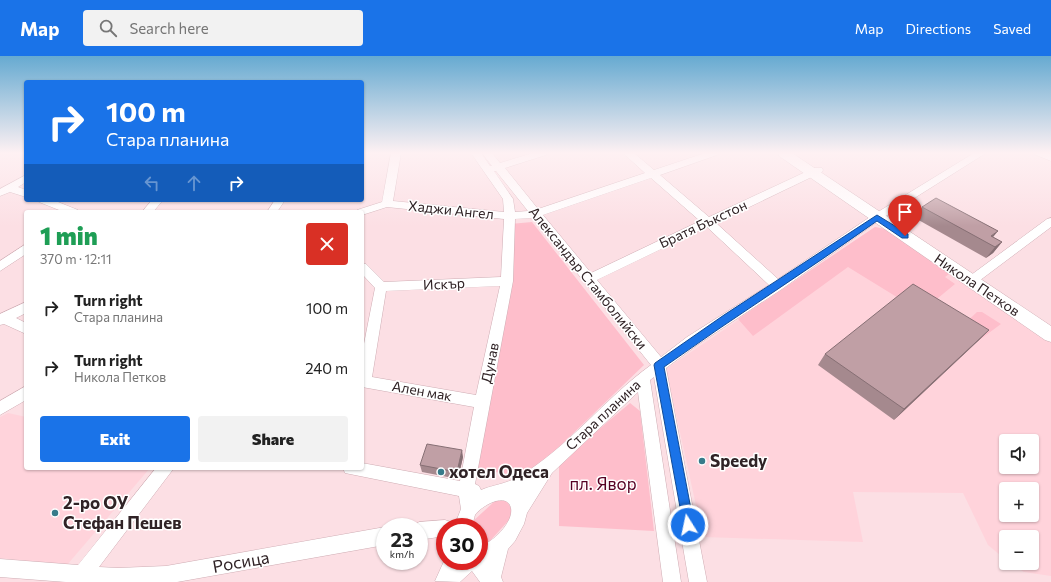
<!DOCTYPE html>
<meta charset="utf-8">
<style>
:root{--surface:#fff;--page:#f2f2f2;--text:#222;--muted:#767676;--accent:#1a73e8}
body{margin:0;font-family:Commissioner,sans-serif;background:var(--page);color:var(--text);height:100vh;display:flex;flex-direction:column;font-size:15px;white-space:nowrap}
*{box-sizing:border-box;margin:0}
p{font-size:13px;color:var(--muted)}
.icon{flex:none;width:22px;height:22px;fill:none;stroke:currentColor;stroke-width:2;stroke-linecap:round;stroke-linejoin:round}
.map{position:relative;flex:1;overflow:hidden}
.details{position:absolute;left:24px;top:154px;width:340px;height:260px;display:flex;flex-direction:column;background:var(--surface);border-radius:4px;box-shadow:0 1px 3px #0004}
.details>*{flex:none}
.guide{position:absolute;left:24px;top:24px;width:340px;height:122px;border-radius:4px;box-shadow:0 1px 3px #0004;background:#1a73e8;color:#fff;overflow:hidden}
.fabs{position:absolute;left:999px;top:378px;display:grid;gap:8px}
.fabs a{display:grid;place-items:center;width:40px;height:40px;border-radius:4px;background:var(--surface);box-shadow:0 1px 3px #0004;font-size:20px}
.speed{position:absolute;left:376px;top:462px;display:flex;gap:8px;font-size:20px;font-weight:700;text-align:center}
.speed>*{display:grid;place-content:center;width:52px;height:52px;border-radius:50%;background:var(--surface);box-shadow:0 1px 3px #0004;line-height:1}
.speed small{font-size:10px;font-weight:400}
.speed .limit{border:6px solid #d22;background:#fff;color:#111}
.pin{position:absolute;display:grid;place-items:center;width:34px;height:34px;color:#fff;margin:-41px -17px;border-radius:50% 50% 50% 0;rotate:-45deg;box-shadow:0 0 4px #0007}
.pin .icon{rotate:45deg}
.me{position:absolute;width:44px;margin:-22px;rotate:350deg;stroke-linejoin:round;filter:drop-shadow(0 0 3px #0008)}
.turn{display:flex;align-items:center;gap:14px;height:84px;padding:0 16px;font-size:18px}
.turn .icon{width:52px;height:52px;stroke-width:2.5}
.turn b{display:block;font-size:28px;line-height:34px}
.lanes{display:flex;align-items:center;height:38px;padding:0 16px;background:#0003;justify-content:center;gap:20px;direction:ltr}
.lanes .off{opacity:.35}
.round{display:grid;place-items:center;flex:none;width:42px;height:42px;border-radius:4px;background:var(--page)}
.summary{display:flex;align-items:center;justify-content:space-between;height:68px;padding:0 16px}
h1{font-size:24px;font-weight:800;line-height:30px;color:#1e9e55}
.button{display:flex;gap:8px;margin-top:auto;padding:8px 16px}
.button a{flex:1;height:46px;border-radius:4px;background:var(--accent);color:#fff;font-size:16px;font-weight:800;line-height:46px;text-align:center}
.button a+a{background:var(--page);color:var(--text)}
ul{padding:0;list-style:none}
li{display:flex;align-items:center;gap:12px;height:60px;padding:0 16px}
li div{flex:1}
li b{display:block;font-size:15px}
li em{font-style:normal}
header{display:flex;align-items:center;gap:24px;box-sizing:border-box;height:56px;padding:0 20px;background:var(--accent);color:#fff}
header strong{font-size:19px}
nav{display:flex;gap:22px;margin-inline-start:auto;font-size:14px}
.search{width:280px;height:36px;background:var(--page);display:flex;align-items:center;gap:10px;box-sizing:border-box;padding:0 14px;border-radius:4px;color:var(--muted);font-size:15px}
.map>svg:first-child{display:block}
</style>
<header>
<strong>Map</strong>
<div class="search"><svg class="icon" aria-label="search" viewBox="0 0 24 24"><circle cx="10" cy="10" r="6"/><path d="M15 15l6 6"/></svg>Search here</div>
<nav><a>Map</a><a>Directions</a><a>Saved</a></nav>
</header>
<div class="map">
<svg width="1051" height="526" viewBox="0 0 1051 526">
<rect width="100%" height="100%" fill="#fcdfe4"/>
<path fill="#ffd3db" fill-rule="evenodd" d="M875,171l15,3 161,110v236l-27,-4 -14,-9h22v-26h-26v23l-18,-15 -25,-52 -110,-1 10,50 -160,-5 -37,-168zM1006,385h26v26h-26zM1006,433h26v26h-26z
M8,357l18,4v51h124l-83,97 -67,-7v-141z"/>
<path fill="#febecb" d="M532,166l112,143 -116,112 -57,-9 42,-186 -3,-58z
M875,171l15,3 62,42 -7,5 10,7 -29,24 -26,-9 -52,-32 -95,69 -15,-17z
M977,256h5l19,12 -23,17 -19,-12z
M630,347l10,8 14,120 -95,-5v-63z
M496,444l11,1 5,9 -1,8 -22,24 -10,-2v-13h-8v-4z"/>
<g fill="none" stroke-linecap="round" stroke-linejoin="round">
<g stroke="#cfadb4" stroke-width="1">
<path id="minor" d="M391,97h10l-8,48 111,11 -1,-13 -32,-46h10l9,13h2l-10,-13h10l8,10 33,-10h15l-2,2 -41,13 33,41 107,-36 -22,-20h11l20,17 51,-17h14l-2,2 -57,20 49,42 105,-49h8l1,2 -1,2 -106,51 62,56 95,-64 101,-62h12l-105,66 -99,70 -85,56 -31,23 41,214h-18l-35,-205 -4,3 31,202h-18l-25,-190 -86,81 -25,40 -3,11 -9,17 -7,8 -7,28 2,5h-23l-8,-11 -12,11 -25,-1 10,-22v2h34v-15c13,-2 35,-24 32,-38 -4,-17 -30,-2 -36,7 -1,3 -2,8 -3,12h-18l7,-18 -2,-13 -114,-23 -2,-5h19v-5l98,18 14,-74 -112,-20v-33l13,-66 -13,-14v-11l4,1 18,18 117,-5 3,-58 -117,-12 -25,8v-3h-6l1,-2 25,-8zM494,115h2l32,40 -13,1 -2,-13zM651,122l49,43 -109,52 -48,-58zM533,162l118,147c-46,33 -84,84 -133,112 -12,7 -25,8 -37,13l-2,-4 -4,-2 38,-203 2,-62zM707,171l62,58 -82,52 -26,20 -64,-77zM500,230l-24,109 -104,-18 14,-86z
M1034,97l17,1v7l-15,-6z
M26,119v7l-8,5 8,3v7l-16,-5 -10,4v-7z
M38,144h15l25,10 1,2h-15l-25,-10z
M152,144h11l-10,12h-11z
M275,144h10l-8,12h-10z
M1051,162v9l-76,57h-8l-2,-3 2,-3 80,-59z
M26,188v10l-26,17v-10z
M26,246v11l-10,5 10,5v11l-22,-10 -4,1v-11z
M26,330v14l-26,15v-14z
M156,412h18l-75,99 19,1 48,-2 219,-39v18l-208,37h-111l-66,-5v-18l78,6z
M445,464l6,2 2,5h-8v9l-26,4v-13h-7l7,-5z"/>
</g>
<g stroke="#cfadb4" stroke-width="1">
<path id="major" d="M778,97h14l259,173v16l-6,-2 -266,-184z"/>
</g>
<use href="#minor" fill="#fff" fill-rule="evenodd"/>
<use href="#major" fill="#fff" fill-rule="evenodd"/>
</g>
<path fill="#a5898e" d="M922,151l71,30 9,5 -9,11 -7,5 -71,-40z
M989,274l-11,11 -84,79 -76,-55 7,-11z
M463,401l-5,22 -36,-7 -2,-7z"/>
<path fill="#866f74" d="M998,175l-9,11 2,-6z
M1002,186l-9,11 -7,5 9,-11z
M989,274l-11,11 -84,79 10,-11z
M462,394l1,7 -5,22 -1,-7z"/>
<path fill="#c09fa5" stroke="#866f74" d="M936,142l62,33 -7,5 11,6 -7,5 -73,-40z
M913,228l76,46 -85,79 -79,-55z
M427,388l35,6 -5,22 -37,-7z"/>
<linearGradient id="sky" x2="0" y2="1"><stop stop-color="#66aad1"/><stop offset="0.57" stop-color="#fef1f3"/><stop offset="1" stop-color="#fef1f3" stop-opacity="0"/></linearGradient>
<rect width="1051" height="170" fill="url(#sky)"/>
<path fill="#1a73e8" stroke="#114b97" d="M877,159l31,19v4h-6l-25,-17c-70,50 -143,96 -213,146l30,158 -2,4 -4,1 -4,-1 -30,-164 1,-2 69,-48z"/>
<g fill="#377b8a" stroke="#fff" stroke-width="1.5">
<circle cx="702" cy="405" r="4"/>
<circle cx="441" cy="416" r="4"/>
<circle cx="55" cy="457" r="4"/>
</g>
<g text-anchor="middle" stroke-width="3" stroke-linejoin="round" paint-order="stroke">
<g font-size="14" fill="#302326" stroke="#fff">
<text transform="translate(451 154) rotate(6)" y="5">Хаджи Ангел</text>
<text transform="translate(703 168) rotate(-25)" y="5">Братя Бъкстон</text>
<text transform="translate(588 222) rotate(51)" y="5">Александър Стамболийски</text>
<text transform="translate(444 228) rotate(-3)" y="5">Искър</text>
<text transform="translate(977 229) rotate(34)" y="5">Никола Петков</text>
<text transform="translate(490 307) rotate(-78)" y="5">Дунав</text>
<text transform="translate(422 335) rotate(10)" y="5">Ален мак</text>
<text transform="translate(603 359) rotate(-43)" y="5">Стара планина</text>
</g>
<g font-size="17" font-weight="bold" fill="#302326" stroke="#fff" text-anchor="start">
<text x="710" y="411">Speedy</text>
<text x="449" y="422">хотел Одеса</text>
<text x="63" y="453">2-ро ОУ<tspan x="63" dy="20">Стефан Пешев</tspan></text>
</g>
<g font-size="17" fill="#560023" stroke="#fff">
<text x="603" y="434">пл. Явор</text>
</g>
<g font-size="17" fill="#302326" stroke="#fff">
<text transform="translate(241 506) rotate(-10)" y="6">Росица</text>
</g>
</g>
</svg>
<div class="fabs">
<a><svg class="icon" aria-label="sound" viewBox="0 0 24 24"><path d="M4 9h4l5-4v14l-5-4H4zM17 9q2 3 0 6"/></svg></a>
<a>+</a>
<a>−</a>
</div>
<div class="speed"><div>23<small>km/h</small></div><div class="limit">30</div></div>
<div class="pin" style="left:905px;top:180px;background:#d93025"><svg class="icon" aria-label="arrive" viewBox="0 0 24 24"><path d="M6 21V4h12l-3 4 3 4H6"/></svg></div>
<svg class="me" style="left:688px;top:469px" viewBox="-20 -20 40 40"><circle r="17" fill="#1a73e8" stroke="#fff" stroke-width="3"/><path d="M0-11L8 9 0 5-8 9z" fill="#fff"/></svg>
<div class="guide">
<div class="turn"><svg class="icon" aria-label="right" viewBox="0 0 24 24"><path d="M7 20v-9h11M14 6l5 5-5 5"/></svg><div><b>100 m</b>Стара планина</div></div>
<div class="lanes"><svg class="icon off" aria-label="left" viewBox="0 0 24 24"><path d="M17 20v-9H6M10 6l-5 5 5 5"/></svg><svg class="icon off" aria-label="ahead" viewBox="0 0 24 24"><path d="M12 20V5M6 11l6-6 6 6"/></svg><svg class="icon" aria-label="right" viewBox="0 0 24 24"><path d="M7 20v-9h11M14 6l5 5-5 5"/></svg></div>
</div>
<section class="details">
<div class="summary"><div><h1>1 min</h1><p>370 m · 12:11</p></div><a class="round" style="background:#d93025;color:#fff"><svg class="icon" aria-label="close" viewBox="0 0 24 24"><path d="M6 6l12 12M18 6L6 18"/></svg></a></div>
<ul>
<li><svg class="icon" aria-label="right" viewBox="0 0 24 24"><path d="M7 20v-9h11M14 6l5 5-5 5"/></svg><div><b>Turn right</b><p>Стара планина</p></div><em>100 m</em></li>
<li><svg class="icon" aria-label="right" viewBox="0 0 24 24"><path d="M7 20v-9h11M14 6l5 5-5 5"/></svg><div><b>Turn right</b><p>Никола Петков</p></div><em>240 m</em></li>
</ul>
<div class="button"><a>Exit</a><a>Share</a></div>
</section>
</div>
